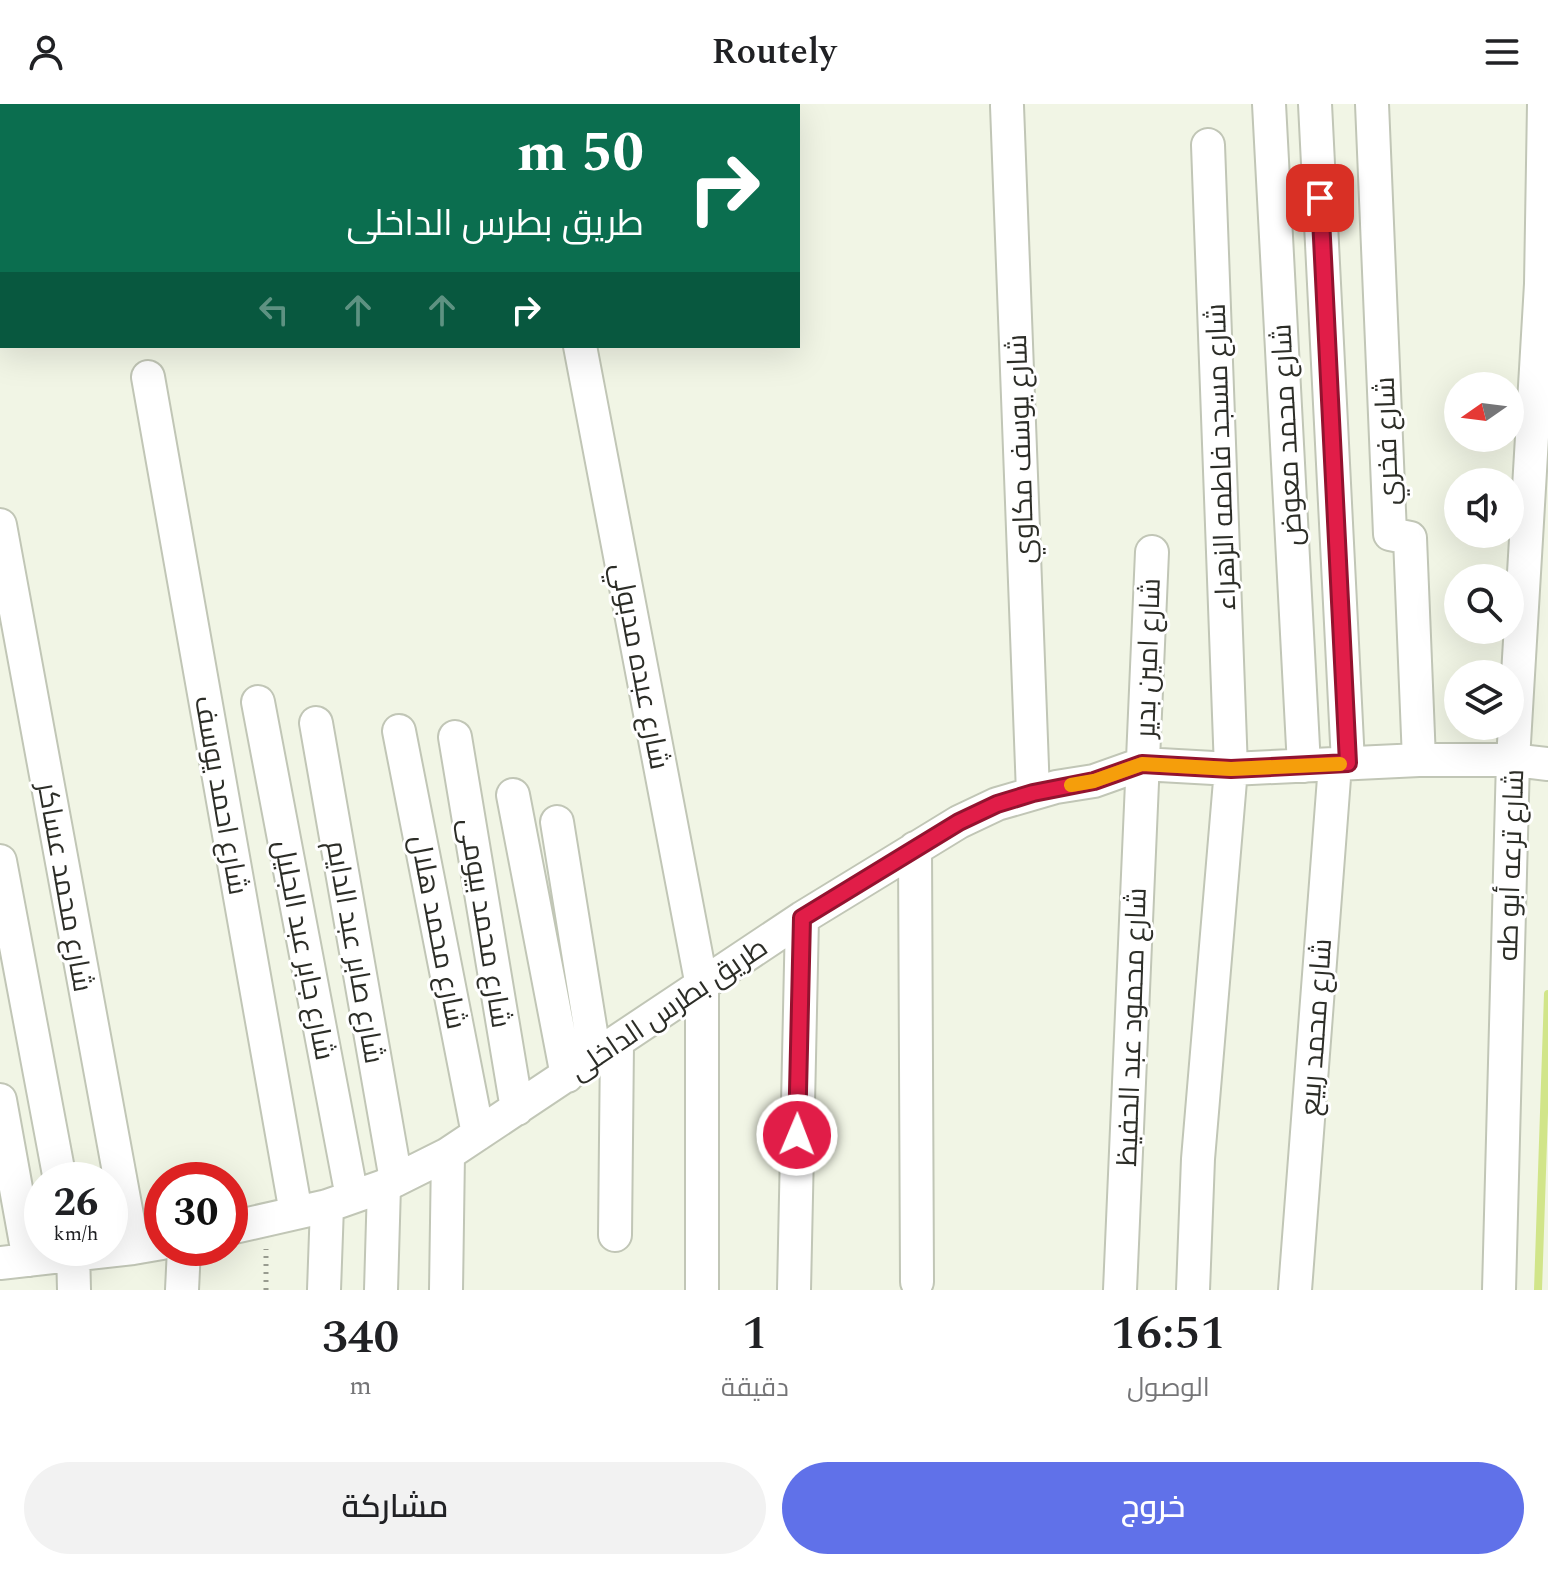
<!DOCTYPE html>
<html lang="ar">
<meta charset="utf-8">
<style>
:root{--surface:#fff;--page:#f2f2f2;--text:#202124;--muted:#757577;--accent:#6071e9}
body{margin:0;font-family:Spectral,Cairo,serif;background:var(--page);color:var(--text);direction:rtl;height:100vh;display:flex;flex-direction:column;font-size:30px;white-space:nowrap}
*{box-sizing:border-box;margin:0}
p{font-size:26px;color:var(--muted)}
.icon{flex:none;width:44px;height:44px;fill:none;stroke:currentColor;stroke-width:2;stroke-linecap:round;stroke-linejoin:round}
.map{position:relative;height:1186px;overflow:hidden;direction:ltr}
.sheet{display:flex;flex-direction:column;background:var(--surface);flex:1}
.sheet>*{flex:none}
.banner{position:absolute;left:0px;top:0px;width:800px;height:244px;box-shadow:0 8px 32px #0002;direction:rtl;background:#0b6e4f;color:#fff;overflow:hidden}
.needle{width:52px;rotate:256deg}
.buttons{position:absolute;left:1444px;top:268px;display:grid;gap:16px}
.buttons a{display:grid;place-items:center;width:80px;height:80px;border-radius:50%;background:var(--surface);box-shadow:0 8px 32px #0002;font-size:40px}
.speed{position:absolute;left:24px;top:1058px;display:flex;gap:16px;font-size:40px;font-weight:700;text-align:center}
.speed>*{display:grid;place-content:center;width:104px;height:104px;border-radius:50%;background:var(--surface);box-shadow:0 8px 32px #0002;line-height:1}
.speed small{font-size:20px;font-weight:400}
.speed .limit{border:12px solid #d22;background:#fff;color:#111}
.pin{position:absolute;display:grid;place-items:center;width:68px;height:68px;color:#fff;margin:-34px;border-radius:16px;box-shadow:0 4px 12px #0006}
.me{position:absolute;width:88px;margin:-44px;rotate:1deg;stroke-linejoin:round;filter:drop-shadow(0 0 6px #0008)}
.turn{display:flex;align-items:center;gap:28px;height:168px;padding:0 24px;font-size:36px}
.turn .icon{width:104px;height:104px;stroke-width:2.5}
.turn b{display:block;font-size:56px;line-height:68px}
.lanes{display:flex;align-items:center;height:76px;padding:0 24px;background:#0003;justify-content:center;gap:40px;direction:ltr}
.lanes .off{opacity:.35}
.eta{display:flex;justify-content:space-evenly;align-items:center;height:136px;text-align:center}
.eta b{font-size:48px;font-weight:600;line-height:56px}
.action{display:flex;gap:16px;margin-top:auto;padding:16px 24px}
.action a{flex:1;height:92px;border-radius:48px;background:var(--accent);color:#fff;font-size:32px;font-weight:600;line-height:92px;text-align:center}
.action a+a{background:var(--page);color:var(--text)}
header{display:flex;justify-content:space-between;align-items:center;height:104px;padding:0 24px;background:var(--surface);font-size:36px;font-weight:600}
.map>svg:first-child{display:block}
</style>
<header><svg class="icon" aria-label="menu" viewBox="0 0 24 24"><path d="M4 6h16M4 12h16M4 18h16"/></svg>Routely<svg class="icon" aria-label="person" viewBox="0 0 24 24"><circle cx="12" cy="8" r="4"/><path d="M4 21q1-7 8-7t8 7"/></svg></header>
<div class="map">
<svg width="1548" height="1186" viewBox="0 0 1548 1186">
<rect width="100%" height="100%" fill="#f1f5e5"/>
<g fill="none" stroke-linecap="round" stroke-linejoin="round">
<path stroke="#d1e589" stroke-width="8" d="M1538,1186l10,-296"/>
<g stroke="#c1c6b6" stroke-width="36">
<path id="minor" d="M534,0v2
M1269,0l35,662
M1315,0l33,659
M1372,0l18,430 20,4 9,222
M1007,2l26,687
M580,242l122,640v304
M148,273l148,836
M0,421l133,723
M258,598l94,495
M316,619l80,457
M399,627l79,403
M455,633l62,372
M513,691l54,281
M557,718l38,235
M915,744l2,434
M0,757l60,319
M0,996l29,160
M230,1124l97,-22 57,-20 64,-32 354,-236 157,-96 38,-18 59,-17 38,-6 48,-17 89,5 188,-9h94l35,4
M615,1131l2,-191
M73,1144l1,42
M0,1159l133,-15 29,-5
M182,1186l2,-42
M324,1186l3,-84
M381,1186l3,-104
M446,1186l2,-136
M794,1186l8,-372
M1120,1186l32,-738
M1193,1186l5,-131 33,-390 -23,-624
M1295,1186l40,-525
M1499,1186l14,-530 28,-476 3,-180"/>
</g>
<path stroke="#989b8f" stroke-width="5" stroke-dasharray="2 6" stroke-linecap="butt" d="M266,1186v-41"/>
<use href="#minor" stroke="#fff" stroke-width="32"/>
</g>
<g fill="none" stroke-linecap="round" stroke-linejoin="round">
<g stroke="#92132f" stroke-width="20">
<path id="route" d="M797,1031l5,-217 157,-96 38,-18 36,-11 61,-12 48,-17 89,5 117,-6 -28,-565"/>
</g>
<use href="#route" stroke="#e11d48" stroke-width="14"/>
<path stroke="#f59e0b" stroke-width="14" d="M1071,681l23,-4 48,-17 89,5 109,-5"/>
</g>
<g text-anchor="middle" stroke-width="6" stroke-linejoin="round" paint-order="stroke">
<g font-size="28" fill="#2c2d27" stroke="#fff">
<text transform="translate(1286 331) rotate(-93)" y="10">شارع محمد معوض</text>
<text transform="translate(1386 337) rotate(-92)" y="10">شارع فخري</text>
<text transform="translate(1020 345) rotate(-92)" y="10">شارع يوسف مكاوي</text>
<text transform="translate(1220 353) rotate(-92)" y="10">شارع مسجد فاطمه الزهراء</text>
<text transform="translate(1147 554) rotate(-88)" y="10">شارع امين بدير</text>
<text transform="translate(641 562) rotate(79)" y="10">شارع عبده مدبولي</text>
<text transform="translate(222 691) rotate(80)" y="10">شارع احمد يوسف</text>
<text transform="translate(1510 761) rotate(-88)" y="10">شارع ترعه أبو طه</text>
<text transform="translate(66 783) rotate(80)" y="10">شارع محمد عساكر</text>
<text transform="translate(486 819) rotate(81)" y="10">شارع محمد بيومى</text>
<text transform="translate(439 828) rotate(79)" y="10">شارع محمد هلال</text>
<text transform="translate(305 846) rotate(79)" y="10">شارع جابر عبد الجليل</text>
<text transform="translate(356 848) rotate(80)" y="10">شارع صابر عبد الدايم</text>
<text transform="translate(668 904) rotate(-34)" y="10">طريق بطرس الداخلى</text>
<text transform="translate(1131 923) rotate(-88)" y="10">شارع محمود عبد الحفيظ</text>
<text transform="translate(1315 923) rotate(-86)" y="10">شارع محمد ربيع</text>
</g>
</g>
</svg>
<div class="buttons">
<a><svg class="needle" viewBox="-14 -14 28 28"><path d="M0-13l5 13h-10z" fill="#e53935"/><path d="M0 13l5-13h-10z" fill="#757577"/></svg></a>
<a><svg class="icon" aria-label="sound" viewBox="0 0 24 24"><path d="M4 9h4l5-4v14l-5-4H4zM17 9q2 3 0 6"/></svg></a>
<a><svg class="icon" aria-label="search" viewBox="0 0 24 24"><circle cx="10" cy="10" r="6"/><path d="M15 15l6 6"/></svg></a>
<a><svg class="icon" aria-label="layers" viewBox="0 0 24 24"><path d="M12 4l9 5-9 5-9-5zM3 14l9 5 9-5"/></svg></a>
</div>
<div class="speed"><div>26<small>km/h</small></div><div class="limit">30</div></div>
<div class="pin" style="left:1320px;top:94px;background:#d93025"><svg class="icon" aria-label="arrive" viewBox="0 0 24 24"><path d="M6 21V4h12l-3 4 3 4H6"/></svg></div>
<svg class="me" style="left:797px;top:1031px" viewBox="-20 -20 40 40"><circle r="17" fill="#e11d48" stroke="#fff" stroke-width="3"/><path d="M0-11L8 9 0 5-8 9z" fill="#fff"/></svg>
<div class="banner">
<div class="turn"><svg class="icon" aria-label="right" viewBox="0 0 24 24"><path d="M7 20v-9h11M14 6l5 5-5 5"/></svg><div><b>50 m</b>طريق بطرس الداخلى</div></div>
<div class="lanes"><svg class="icon off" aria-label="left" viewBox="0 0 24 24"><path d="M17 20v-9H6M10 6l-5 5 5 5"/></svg><svg class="icon off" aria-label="ahead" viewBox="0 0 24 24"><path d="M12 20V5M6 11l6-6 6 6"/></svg><svg class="icon off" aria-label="ahead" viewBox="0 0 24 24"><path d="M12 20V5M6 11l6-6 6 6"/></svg><svg class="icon" aria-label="right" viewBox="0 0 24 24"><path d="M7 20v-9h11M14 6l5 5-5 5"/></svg></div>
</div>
</div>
<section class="sheet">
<div class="eta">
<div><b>16:51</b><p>الوصول</p></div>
<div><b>1</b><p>دقيقة</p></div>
<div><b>340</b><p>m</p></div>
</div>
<div class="action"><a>خروج</a><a>مشاركة</a></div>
</section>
